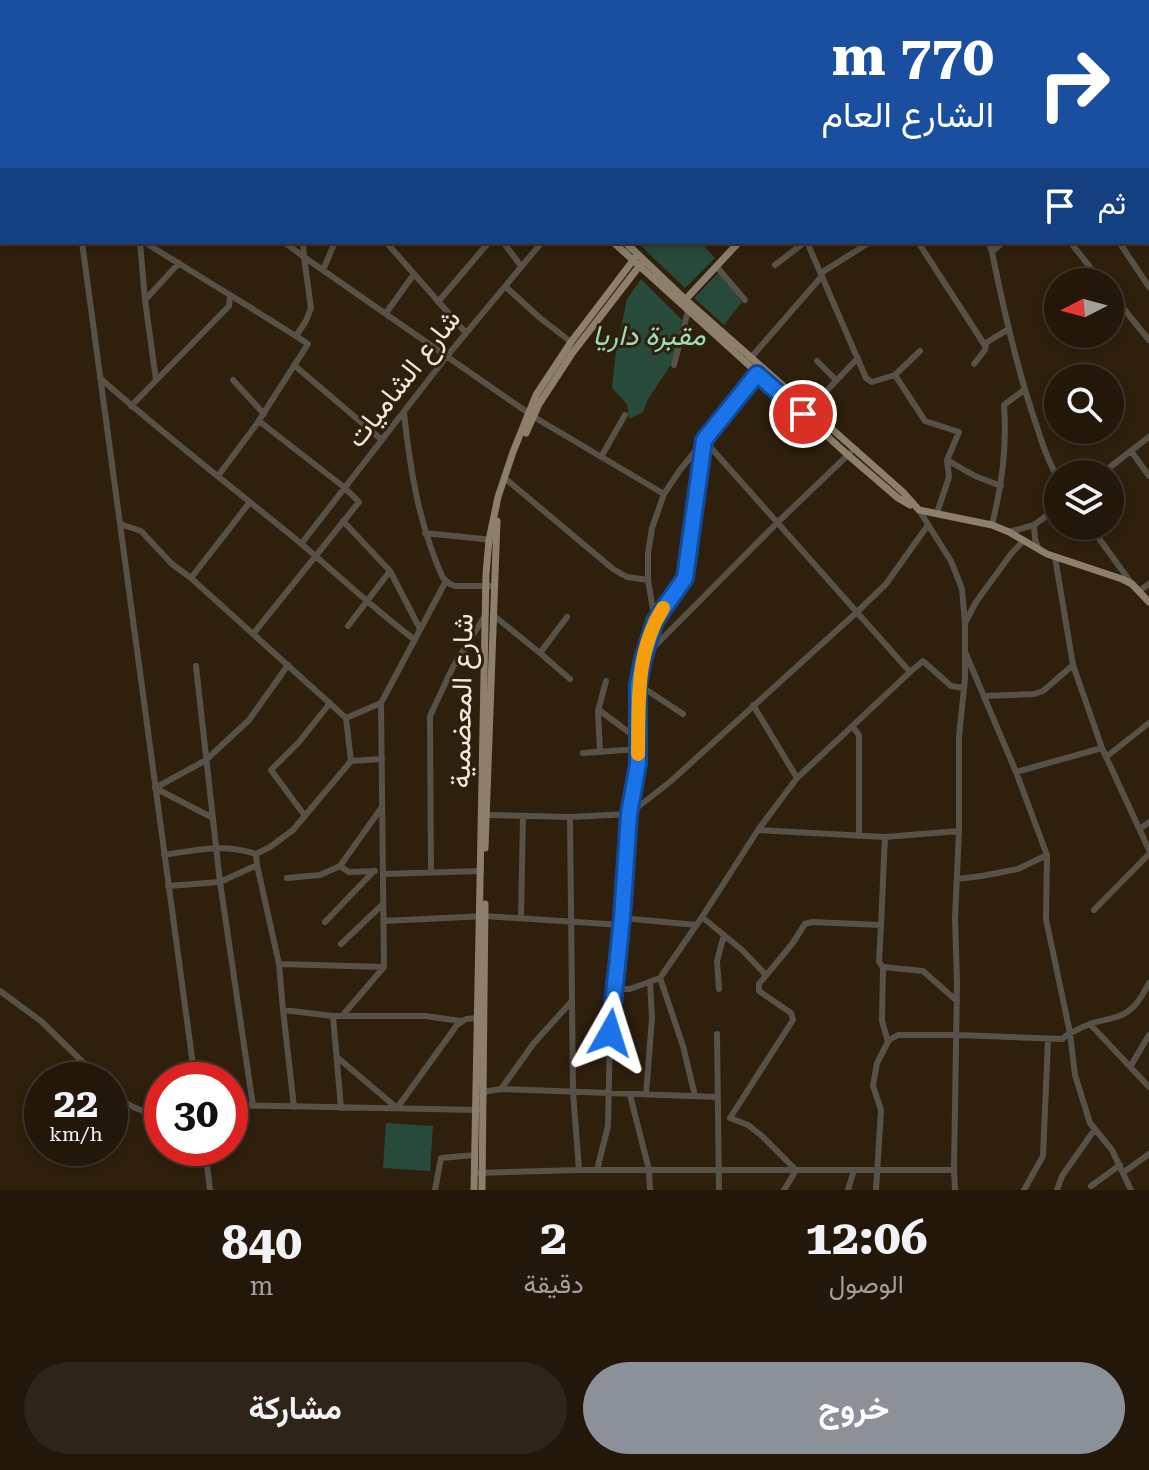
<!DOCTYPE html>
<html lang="ar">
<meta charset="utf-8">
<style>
:root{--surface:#23170a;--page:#2f2418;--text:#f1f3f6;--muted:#a39f9c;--line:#40362b;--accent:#8c9099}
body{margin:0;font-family:"Roboto Serif",Vazirmatn,serif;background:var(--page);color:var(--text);direction:rtl;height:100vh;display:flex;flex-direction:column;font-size:30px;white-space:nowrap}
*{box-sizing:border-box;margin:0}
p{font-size:26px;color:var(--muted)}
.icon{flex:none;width:44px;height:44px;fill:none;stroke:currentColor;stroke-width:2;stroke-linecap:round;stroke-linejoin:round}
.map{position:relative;height:1190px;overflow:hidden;direction:ltr}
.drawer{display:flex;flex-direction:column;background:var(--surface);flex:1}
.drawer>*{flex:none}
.banner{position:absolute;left:0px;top:0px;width:1150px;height:244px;box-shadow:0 4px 12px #0003,0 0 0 2px var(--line);direction:rtl;background:#1a4fa0;color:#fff;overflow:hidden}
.needle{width:52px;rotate:264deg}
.buttons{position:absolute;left:1044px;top:268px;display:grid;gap:16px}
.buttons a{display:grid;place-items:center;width:80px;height:80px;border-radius:50%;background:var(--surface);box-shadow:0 4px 12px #0003,0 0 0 2px var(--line);font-size:40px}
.speed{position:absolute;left:24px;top:1062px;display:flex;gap:16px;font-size:40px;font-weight:700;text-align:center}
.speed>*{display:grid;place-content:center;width:104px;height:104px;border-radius:50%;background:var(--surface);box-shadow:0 4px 12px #0003,0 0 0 2px var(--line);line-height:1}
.speed small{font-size:20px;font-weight:400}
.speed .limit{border:12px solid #d22;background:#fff;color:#111}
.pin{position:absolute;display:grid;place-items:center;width:68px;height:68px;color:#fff;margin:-34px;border:4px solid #fff;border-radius:50%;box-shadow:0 2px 8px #0007}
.me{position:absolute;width:88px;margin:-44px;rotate:6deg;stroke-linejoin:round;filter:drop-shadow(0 0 6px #0008)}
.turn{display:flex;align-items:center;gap:28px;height:168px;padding:0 24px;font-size:36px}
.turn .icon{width:104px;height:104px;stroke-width:2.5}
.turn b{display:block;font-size:56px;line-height:68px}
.then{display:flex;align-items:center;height:76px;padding:0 24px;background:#0003;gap:16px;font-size:30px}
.eta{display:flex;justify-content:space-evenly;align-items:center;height:136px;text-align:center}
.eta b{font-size:48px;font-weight:700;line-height:56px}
.action{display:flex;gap:16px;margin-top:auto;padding:16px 24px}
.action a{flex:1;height:92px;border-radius:48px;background:var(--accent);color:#fff;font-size:32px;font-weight:700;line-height:92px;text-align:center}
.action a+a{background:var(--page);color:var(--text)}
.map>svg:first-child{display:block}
</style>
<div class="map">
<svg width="1149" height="1190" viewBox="0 0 1149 1190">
<rect width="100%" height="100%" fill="#2f1f0d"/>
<path fill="#284a3a" d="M644,242h64l-4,4 11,12 -30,30 -44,-42z
M719,272l23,30 -18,23 -30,-27z
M641,279l41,41 -10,43 -24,36 -5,13 -14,7 -2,-15 -15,-16 4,-37 11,-52z
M386,1123l47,3 -3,45 -47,-3z"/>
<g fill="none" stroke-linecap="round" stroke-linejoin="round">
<path stroke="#585148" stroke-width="6" d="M85,0l5,2
M513,0l3,2
M1044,0l1,2
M1139,0v2
M53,2l1,-2
M131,2l1,-2
M226,2l1,-2
M360,2l2,-2
M551,2l1,-2
M624,2l2,-2
M727,2l2,-2
M831,2l1,-2
M838,2l1,-2
M1148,22l1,2
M1148,83l1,-1
M1148,156l1,2
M82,242l113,838
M140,242l5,58 11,80
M303,242l1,15 230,160 130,77
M386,242l80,91
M503,242l18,24
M807,242l59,136 6,4 23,-7 30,46 34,11 -12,28 28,16 26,10
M918,242l66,102 23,-14
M988,242l4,10c11,55 23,109 41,163 7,21 13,43 25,63
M1070,242l32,40
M1119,242l30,45
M992,252l11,-10
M625,253l10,-11
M775,265l30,-23
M716,266l29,34
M323,270l12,-28
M821,273l49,-31
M506,287l34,31 31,24
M1110,292l39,48
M230,295l66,41
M145,300l34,-37
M438,302l51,-60
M386,313l28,-39
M748,361l74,-85
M817,361l19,19
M974,364l11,-14 1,-7
M294,365l88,75
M674,365l14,-54
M895,375l25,-24
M100,378c64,57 132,109 198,163 39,33 76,68 117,99
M233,380l31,34
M131,406l98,-100 1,-11 -86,-53
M809,409l49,-51
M404,412c6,58 15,113 39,166l7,6 5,2h38
M1131,451l18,25
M601,457l24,-42
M1101,474l48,-37
M218,476l38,-51 52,-81 -12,-8 10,-15 5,-13 -7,-51 -20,-15
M507,480l106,89 14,8 21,3
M919,510l32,51 11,28 3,34
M937,513l12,-36 -2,-17
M343,521l47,50 30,58
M120,524l21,7 31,33 19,14 155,140 5,43 31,-2
M992,525c10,-41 15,-77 12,-120l20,-15
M1090,526l42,58
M1009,532l25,-7
M425,533l68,7
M301,544l146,-188 95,-114
M1039,550l-4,-11 -1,-14 24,-18
M1055,557l18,108 29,83 47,102
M191,578l59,-76
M1139,591l10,-7
M493,615l47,38 30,26
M655,621l30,-43 19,-135
M348,626l42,-55
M253,634l106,-132 -14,-14 -86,-67
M540,653l27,-36
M966,654l50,118 31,83 -1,64 24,114 5,42 15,48 22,27 19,40
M645,656l133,-134 72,-69
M196,666l24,216 33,224
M910,672l13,-11 28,25 13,2
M639,685l44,29
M984,696l50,-2 9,-3 30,-26
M753,705l44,73
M599,710l39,29
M346,718l35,-15 65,-122
M852,726l7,9v101
M600,752l-2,-41 8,-30
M583,753l55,-4
M1106,757l43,-34
M1016,772l86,-24
M155,788l51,-28 43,-40 39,-55
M155,788l58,30
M488,815l82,2 59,-3 42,-33 186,-169 29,-28 42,-59
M305,816l-34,-46 28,-28 31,-39
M570,817l3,275 6,78
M1140,829l9,-7
M758,830l127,7
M256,854l1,11 22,99 4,46 50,6h92l36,5
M164,855c32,-5 61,-12 92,-1l14,-7 23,-17 58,-69
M340,866l9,6 26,-1
M431,872l-1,-156 23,-49 33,-53
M383,874l98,-3
M287,878l33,-3 20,-9 42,-59
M957,879l25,-3 36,-7 29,-14
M168,886l52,-4 37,-17
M1094,910l55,-56
M702,917l40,33 24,25
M521,918l2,-102
M622,918l75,7
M384,921l101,-5 137,9
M325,922l49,-51
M881,925l-2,37 4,5 40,4 34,30
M341,944l42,-40
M279,964l105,3
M883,967l-1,54 6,21
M660,978l23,68 12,50
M614,989h16l30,-11 42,-61 56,-87 39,-52 113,-106 -206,-232
M719,989l-2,-28 7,-26
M0,991l41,30 60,59
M283,1010l11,97
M333,1016l8,92
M342,1016l42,-49 -3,-264
M1090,1024l59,63
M717,1034l2,156
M338,1058l59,50 60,-83 9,-6 12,-1
M1130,1067l19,-32
M110,1089c17,17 28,23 52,25
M501,1089l33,-46 37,-41
M483,1092l18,-3 217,8
M630,1095l19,75 1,20
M646,1095l6,-77 -2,-36
M230,1105l248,5
M205,1148l5,42
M597,1170l11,-44 2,-93 12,-115 7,-104 9,-50v-79l5,-26 12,-38 -7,-41v-27l4,-25 12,-34 16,-24 80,-99
M1124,1172l25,-18
M477,1173l102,-3h375
M1091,1186l29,-21
M435,1190l6,-32 34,-3
M784,1190l12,-20 -34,-34 -14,-11 -18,-7 63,-98 -2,-7 -32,-22v-7l33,-40 13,-20 7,-2 69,3 4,-88 74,-6
M848,1190l6,-20
M876,1190l5,-80 -8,-24 4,-23 12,-23 9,-5h59l105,4c8,-7 18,-11 28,-15 14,-5 30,-5 41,-15 8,-6 13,-17 18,-26
M955,1190l-1,-20 3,-187 -2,-65 4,-87v-95l6,-57v-56l11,-21 35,-48 13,-14
M1024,1190l19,-34 5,-116
M1057,1190l5,-14 33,-47"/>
<path stroke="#8d7f6c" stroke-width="7" d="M252,0l7,2
M286,0l7,2
M942,2l1,-2
M613,242l235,213 50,43 12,7
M625,242l60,57 218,193 16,18 73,15 17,7 38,22 75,25 10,5 17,18
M685,300l54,-58
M526,433l13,-29 34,-52 71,-92
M485,848l12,-327
M474,1190l12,-616 3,-34 9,-43 15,-45 23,-57 35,-53 67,-88
M482,1190l3,-286"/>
</g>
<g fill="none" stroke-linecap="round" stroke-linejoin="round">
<g stroke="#114b97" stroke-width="20">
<path id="route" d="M610,1033l12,-115 7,-104 9,-50v-79l5,-26 12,-38 30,-43 19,-138 53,-66 46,40"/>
</g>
<use href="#route" stroke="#1a73e8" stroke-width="14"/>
<path stroke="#f59e0b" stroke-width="14" d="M638,754c1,-52 -3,-101 25,-146"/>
</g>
<g text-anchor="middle" stroke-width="6" stroke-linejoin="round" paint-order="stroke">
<g font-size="28" font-style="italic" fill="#9bddbc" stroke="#2f1f0d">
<text x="649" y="345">مقبرة داريا</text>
</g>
<g font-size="28" fill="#f3e8dd" stroke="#2f1f0d">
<text transform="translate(403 378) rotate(-52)" y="10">شارع الشاميات</text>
<text transform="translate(461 701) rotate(-89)" y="10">شارع المعضمية</text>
</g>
</g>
</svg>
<div class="buttons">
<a><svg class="needle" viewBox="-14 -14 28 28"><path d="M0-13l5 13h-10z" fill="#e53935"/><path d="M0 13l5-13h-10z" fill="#a39f9c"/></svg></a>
<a><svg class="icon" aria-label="search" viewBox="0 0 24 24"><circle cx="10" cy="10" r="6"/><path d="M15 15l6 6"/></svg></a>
<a><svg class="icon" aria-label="layers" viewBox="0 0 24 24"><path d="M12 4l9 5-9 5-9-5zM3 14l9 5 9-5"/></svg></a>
</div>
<div class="speed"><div>22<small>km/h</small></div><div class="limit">30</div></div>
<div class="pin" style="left:803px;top:414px;background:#d93025"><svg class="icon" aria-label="arrive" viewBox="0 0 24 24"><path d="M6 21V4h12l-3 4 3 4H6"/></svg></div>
<svg class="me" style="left:610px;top:1033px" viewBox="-20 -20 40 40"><path d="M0-17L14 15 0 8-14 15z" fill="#1a73e8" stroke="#fff" stroke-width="4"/></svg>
<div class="banner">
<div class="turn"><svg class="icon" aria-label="right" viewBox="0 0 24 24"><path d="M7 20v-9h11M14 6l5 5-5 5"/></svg><div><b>770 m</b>الشارع العام</div></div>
<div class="then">ثم<svg class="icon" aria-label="arrive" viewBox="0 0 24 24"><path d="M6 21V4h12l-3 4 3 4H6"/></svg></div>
</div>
</div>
<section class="drawer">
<div class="eta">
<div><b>12:06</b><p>الوصول</p></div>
<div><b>2</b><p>دقيقة</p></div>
<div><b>840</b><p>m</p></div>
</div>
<div class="action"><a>خروج</a><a>مشاركة</a></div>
</section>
